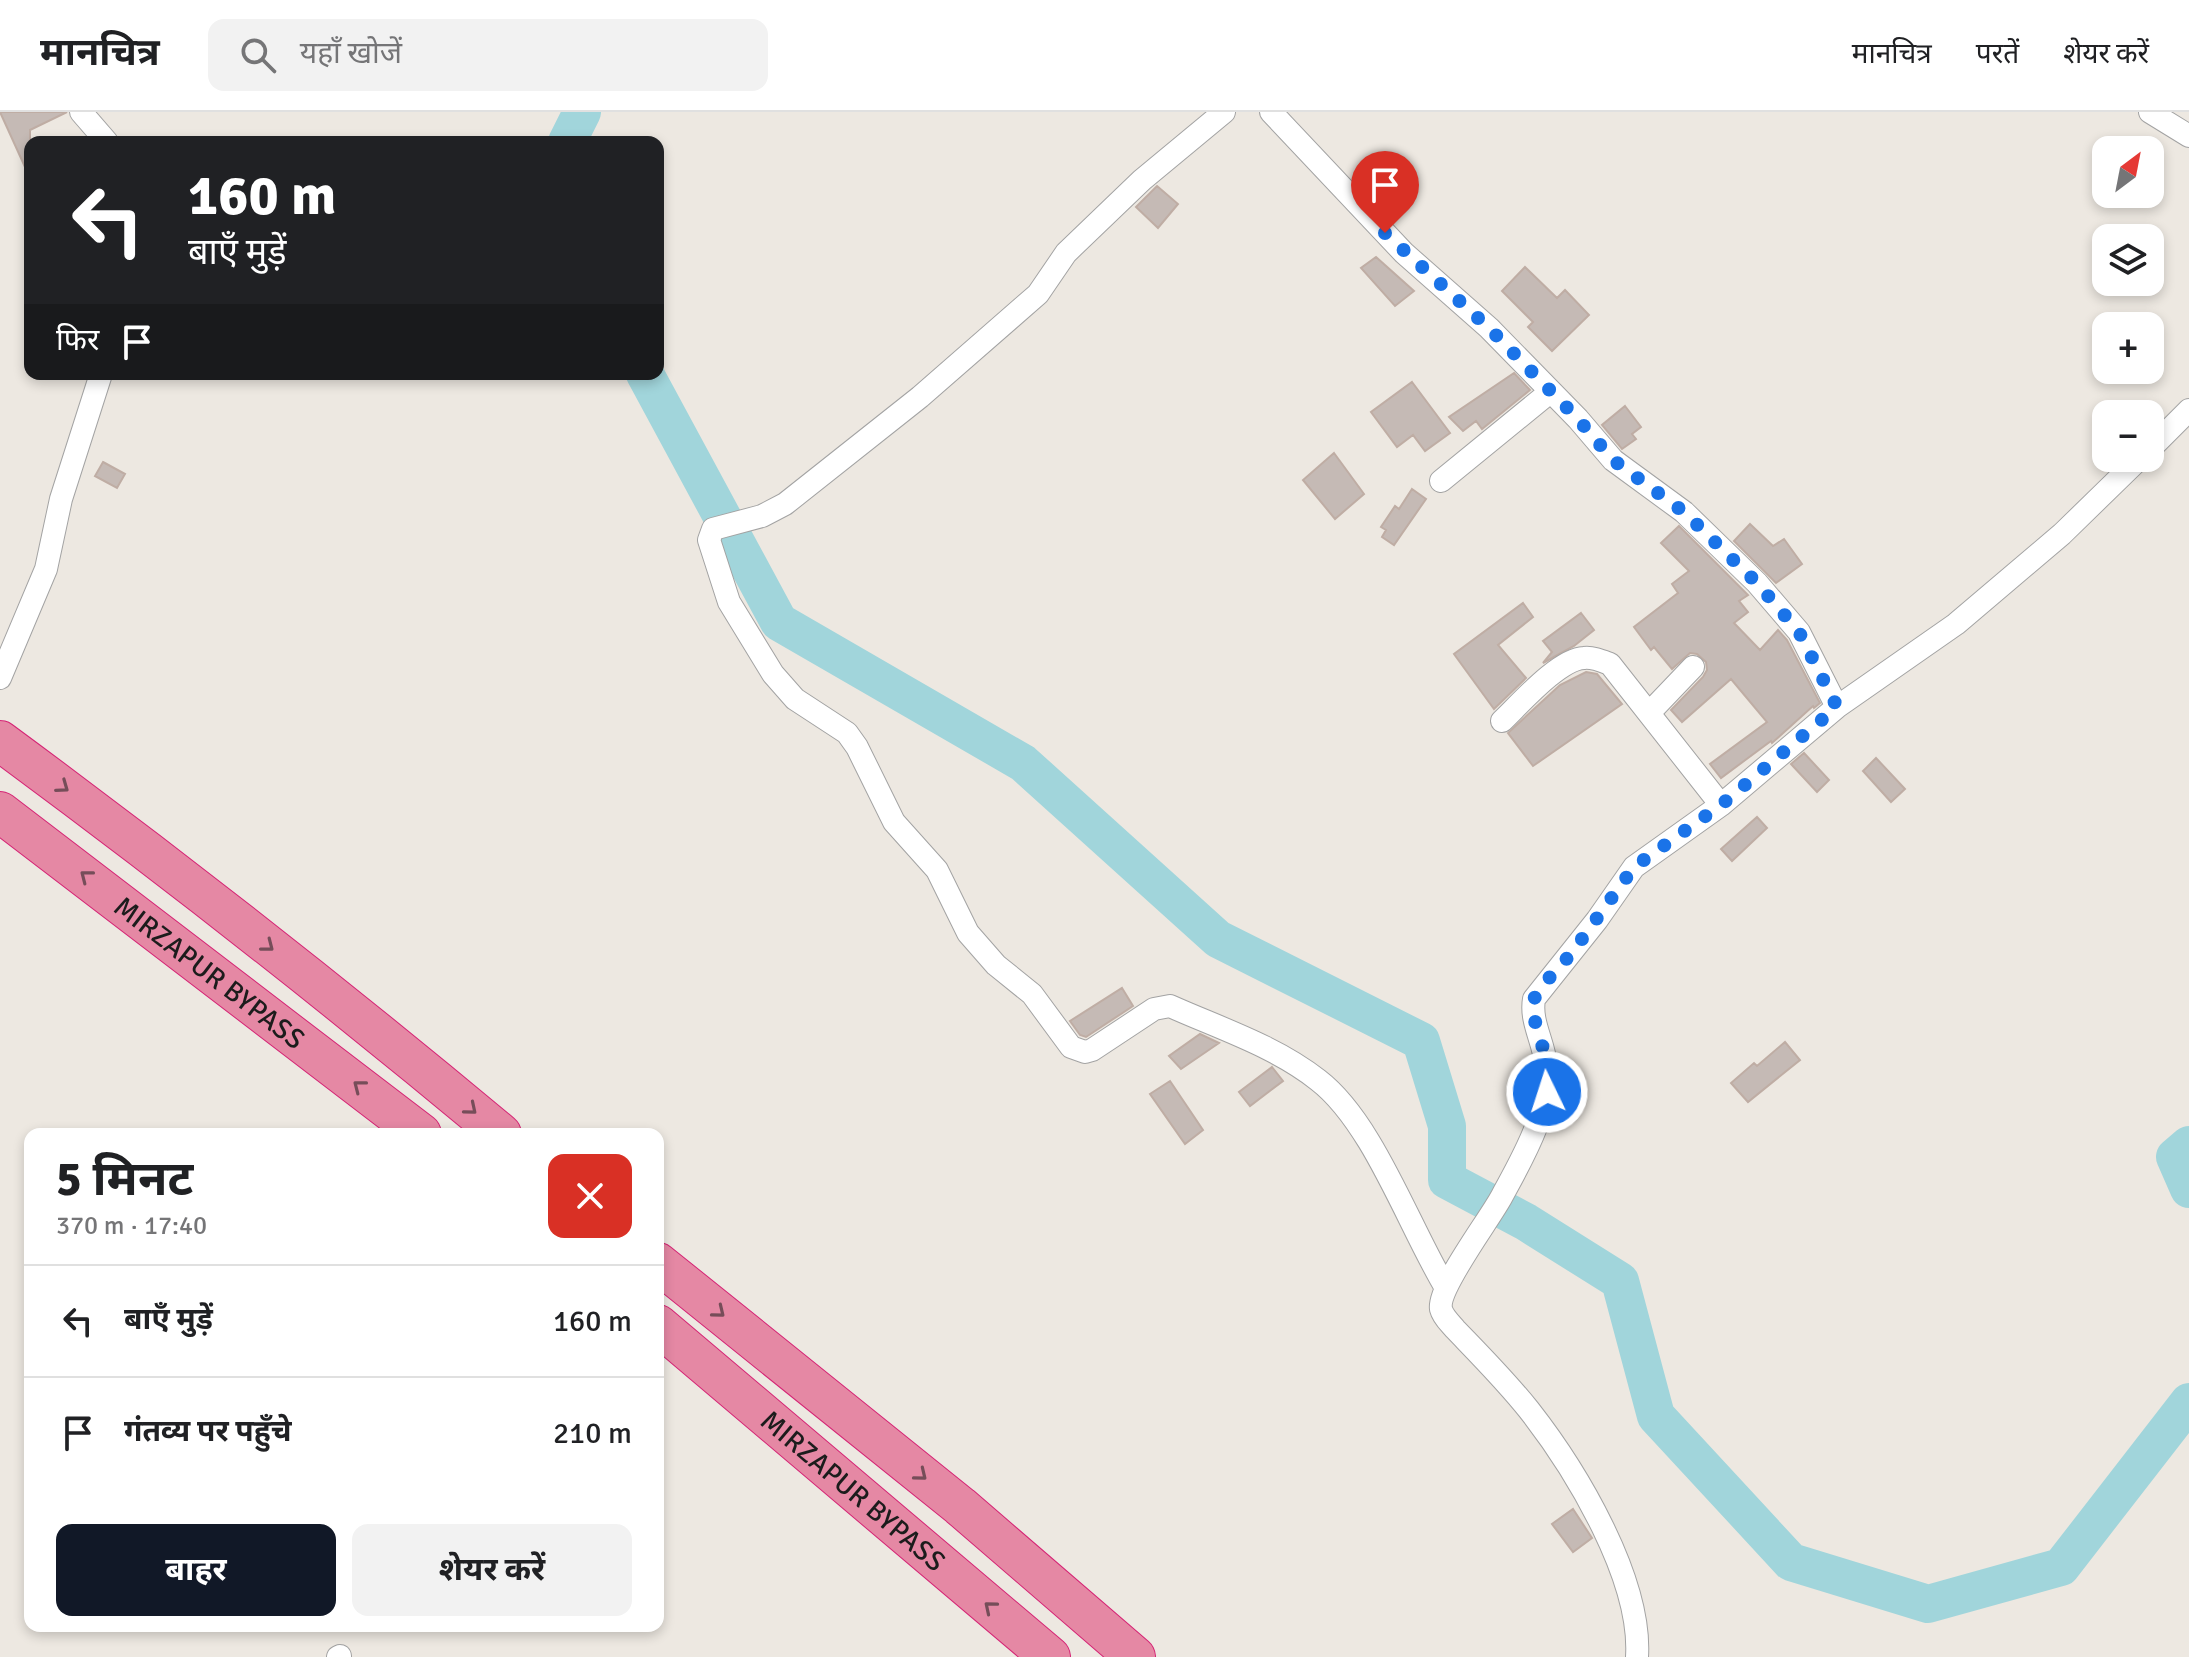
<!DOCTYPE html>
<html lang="hi">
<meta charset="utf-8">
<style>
:root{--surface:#fff;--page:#f2f2f2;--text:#202124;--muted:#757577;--line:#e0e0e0;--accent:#111827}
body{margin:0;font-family:Signika,"Noto Sans Devanagari",sans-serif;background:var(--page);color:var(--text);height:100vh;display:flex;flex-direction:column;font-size:30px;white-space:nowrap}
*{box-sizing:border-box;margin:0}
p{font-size:26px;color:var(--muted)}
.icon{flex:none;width:44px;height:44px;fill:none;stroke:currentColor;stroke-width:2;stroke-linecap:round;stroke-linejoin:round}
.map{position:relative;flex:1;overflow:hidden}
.sheet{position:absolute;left:24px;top:1016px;width:640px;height:504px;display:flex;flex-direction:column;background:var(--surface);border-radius:16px;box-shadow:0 4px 12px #0003}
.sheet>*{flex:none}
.hud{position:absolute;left:24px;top:24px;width:640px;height:244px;border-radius:16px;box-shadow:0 4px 12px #0003;background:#202124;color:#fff;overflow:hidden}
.needle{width:52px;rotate:32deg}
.fabs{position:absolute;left:2092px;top:24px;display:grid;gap:16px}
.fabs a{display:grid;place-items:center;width:72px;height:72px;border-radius:16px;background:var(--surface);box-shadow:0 4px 12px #0003;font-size:40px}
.pin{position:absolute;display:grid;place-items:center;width:68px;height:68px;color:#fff;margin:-82px -34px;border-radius:50% 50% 50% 0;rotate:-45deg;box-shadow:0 0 8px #0007}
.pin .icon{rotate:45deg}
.me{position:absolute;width:88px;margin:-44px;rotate:356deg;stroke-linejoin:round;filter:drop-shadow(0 0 6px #0008)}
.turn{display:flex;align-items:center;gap:28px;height:168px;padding:0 32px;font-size:36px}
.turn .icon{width:104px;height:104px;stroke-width:2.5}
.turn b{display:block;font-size:56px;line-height:68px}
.then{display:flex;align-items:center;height:76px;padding:0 32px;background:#0003;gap:16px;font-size:30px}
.round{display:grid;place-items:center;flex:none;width:84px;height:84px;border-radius:16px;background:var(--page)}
.overview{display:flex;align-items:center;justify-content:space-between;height:136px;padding:0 32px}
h1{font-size:48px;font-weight:700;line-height:60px}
.primary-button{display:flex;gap:16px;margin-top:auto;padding:16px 32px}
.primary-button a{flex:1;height:92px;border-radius:16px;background:var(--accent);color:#fff;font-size:32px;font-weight:700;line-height:92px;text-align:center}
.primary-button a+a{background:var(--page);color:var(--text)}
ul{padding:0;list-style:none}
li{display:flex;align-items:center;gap:24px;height:112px;padding:0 32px;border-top:2px solid var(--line)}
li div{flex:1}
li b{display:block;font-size:30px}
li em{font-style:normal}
header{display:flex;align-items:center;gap:48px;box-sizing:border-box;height:112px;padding:0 40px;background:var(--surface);border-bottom:2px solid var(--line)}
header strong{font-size:38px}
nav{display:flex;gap:44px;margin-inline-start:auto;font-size:28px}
.search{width:560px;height:72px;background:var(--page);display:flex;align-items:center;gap:20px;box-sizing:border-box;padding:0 28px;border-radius:16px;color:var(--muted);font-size:30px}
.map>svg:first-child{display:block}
</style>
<header>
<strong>मानचित्र</strong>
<div class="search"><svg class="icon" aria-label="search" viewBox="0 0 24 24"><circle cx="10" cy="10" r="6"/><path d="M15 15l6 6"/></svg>यहाँ खोजें</div>
<nav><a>मानचित्र</a><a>परतें</a><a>शेयर करें</a></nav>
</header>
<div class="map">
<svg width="2189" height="1545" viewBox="0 0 2189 1545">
<rect width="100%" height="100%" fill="#ede8e1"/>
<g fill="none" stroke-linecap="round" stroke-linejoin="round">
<path stroke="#a1d5db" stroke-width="38" d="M567,30l15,-30
M645,262l134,248 244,141 195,176 203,102 26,85v54l79,42 94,59 36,135 135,146 137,42 133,-37 128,-165
M2189,1033l-14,12 14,32"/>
</g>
<path fill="#c5bab5" stroke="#bfada4" stroke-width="2" d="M0,0h67l-37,18v48z
M1157,74l21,18 -20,24 -22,-21z
M1376,145l38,34 -19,15 -34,-38z
M1525,155l32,31 8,-8 24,25 -37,36 -24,-24 5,-5 -31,-31z
M1514,261l16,17 -48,39 -6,-8 -13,10 -14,-14z
M1412,270l38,51 -25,18 -12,-16 -16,12 -26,-35z
M1625,294l16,21 -9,7 4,5 -14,10 -20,-24z
M1334,341l30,41 -29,25 -32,-39z
M103,350l22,12 -8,14 -22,-12z
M1412,377l14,10 -32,46 -12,-8 4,-7 -5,-3 14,-21 4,3z
M1750,412l23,22 11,-7 18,25 -26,19 -42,-42z
M1679,414l69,69 -9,6 9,11 -14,11 26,27 18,-20 9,10 33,63 -6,5 -1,-2 -41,37 -1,-2 -50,37 -11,-14 57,-42 -36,-43 -49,43 -11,-12 32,-33 4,-7 -1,-8 -9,-8 -7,-1 -18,16 -18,-22 -3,3 -17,-23 44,-34 -6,-9 17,-13 -28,-28z
M1523,491l10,14 -35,28 28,33 -32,31 -40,-55z
M1581,501l13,17 -20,16 -31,17 9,-11 -9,-11z
M1586,560l11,2 25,30 -89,62 -25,-33 52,-48z
M1804,641l25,27 -12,12 -26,-28z
M1876,646l29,31 -14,13 -28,-31z
M1757,705l10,11 -35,33 -11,-12z
M1122,876l11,18 -47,31 -6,-2 -10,-14z
M1200,922l19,9 -38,26 -12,-13z
M1785,930l15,18 -52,42 -17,-19 23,-20 3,3z
M1272,955l11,14 -33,25 -11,-14z
M1170,969l33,49 -18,14 -35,-50z
M1573,1397l19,29 -19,14 -21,-28z"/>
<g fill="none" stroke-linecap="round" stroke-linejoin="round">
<g stroke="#a3a3a3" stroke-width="24">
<path id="street" d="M81,0l26,30
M1224,0l-82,68 -76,73 -28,41 -118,103 -135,107 -23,12 -49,13 -4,11 20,62 44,72 22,25 52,34 10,14 37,75 43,48 31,63 28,32 36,29 39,53 14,5 7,-2 62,-41 16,-3c49,22 105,40 148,74 55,42 91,147 128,208
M1271,0l133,141 85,75 89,91 35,41 71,52 73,71 42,49 38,75
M2150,0l39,24
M2150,337l39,-39
M1441,369l109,-89
M0,566l46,-109 15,-70 40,-125
M1650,600l43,-45
M1502,609c18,-17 57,-62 82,-63 9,-1 18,3 26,6l111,141
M338,1545l2,-1
M1637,1545c5,-78 -61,-187 -108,-247 -23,-29 -49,-55 -74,-81 -5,-6 -12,-12 -14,-20 -4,-21 49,-90 61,-113 20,-37 50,-88 44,-131 -2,-23 -16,-43 -12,-66l63,-79 37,-53 87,-62 116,-98 119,-83 106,-90 78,-76"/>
</g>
<g stroke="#d52475" stroke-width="42">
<g id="highway">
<path d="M0,629c171,126 338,257 501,393"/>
<path id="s1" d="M0,700l421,322"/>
<path d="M658,1151l302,243 175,151"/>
<path id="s2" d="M658,1213l392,332"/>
</g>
</g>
<use href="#street" stroke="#fff" stroke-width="22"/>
<use href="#highway" stroke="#e588a4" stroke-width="40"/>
</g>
<defs><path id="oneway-chevron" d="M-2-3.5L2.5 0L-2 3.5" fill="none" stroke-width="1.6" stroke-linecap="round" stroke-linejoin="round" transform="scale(2)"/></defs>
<g stroke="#764d59">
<use href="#oneway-chevron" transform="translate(63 675) rotate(36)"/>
<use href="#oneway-chevron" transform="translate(86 764) rotate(-142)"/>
<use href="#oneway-chevron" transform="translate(268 834) rotate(38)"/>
<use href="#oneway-chevron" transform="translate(359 974) rotate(-142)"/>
<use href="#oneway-chevron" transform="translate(471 997) rotate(40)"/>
<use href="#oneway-chevron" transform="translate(719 1200) rotate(39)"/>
<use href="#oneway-chevron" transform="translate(921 1363) rotate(39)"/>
<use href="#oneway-chevron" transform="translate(990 1495) rotate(-140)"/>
</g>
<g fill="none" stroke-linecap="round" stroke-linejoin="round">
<path stroke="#1a73e8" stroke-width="14" stroke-dasharray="0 25.2" d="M1385,121l104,95 89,91 35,41 71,52 73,71 42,49 38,75 -116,98 -87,62 -63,87 -31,34 -6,11 -2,12 13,44 2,37"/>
</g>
<g text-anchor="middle" stroke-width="6" stroke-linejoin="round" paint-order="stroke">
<g font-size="28" fill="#1c1c1c" stroke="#fff">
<text dy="10" stroke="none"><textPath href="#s1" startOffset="264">MIRZAPUR BYPASS</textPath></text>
<text dy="10" stroke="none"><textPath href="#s2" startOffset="256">MIRZAPUR BYPASS</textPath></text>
</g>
</g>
</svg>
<div class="fabs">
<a><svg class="needle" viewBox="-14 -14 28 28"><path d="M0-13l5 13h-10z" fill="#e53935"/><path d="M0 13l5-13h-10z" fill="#757577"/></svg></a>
<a><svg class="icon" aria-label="layers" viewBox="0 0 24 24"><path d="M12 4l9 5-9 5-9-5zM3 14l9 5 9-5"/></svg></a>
<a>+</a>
<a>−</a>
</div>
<div class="pin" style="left:1385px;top:121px;background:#d93025"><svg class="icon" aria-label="arrive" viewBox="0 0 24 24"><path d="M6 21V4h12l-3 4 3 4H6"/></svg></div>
<svg class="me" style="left:1547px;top:980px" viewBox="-20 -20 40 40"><circle r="17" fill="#1a73e8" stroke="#fff" stroke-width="3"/><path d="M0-11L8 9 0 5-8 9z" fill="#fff"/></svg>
<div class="hud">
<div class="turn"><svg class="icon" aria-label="left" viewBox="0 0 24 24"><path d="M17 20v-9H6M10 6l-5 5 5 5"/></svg><div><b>160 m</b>बाएँ मुड़ें</div></div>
<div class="then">फिर<svg class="icon" aria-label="arrive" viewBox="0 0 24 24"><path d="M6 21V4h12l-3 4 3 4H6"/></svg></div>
</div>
<section class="sheet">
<div class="overview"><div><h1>5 मिनट</h1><p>370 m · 17:40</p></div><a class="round" style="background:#d93025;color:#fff"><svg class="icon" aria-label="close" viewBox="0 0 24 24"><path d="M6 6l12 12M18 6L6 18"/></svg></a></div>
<ul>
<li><svg class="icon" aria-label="left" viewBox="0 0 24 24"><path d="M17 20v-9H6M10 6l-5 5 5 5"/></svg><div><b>बाएँ मुड़ें</b></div><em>160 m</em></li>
<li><svg class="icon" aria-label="arrive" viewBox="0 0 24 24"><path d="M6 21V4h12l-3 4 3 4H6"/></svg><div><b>गंतव्य पर पहुँचे</b></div><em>210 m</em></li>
</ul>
<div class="primary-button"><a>बाहर</a><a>शेयर करें</a></div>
</section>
</div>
